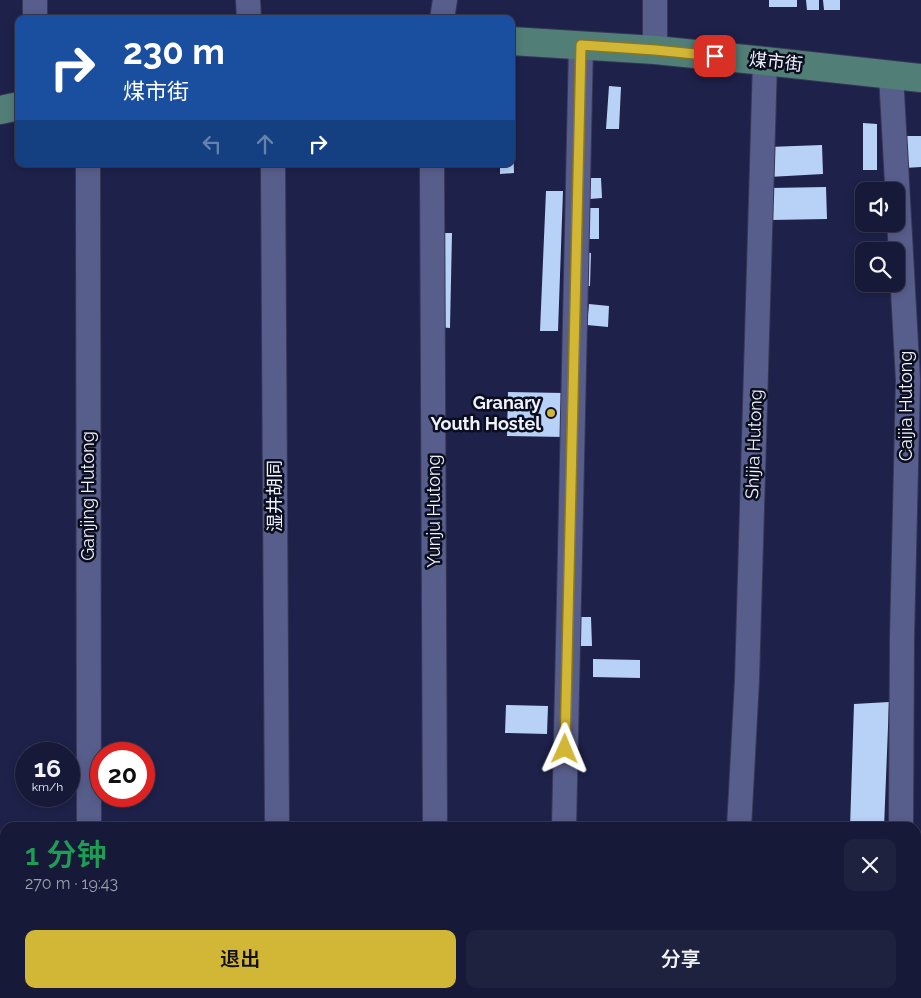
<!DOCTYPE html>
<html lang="zh">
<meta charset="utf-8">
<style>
:root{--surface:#161937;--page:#1f223f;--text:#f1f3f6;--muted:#9ea0ad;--line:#353852;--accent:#d2b736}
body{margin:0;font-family:Raleway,"Noto Sans SC",sans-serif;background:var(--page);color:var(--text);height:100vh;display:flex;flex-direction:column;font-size:19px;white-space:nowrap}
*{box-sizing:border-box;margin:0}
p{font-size:16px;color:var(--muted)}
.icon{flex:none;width:28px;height:28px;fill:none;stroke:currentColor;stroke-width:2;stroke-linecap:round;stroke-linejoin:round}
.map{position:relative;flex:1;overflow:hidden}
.details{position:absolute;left:0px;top:822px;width:921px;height:176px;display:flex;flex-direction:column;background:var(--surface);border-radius:15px 15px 0 0;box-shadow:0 2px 8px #0003,0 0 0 1px var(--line)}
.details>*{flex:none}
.guide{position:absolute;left:15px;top:15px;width:500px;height:152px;border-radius:10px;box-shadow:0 2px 8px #0003,0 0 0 1px var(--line);background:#1a4fa0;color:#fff;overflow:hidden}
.controls{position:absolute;left:855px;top:182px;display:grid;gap:10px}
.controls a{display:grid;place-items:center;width:50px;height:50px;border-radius:10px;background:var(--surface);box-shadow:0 2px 8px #0003,0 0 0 1px var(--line);font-size:25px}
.speed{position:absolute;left:15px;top:742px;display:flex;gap:10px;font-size:25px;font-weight:700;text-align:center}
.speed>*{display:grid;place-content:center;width:65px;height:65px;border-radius:50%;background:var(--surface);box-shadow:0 2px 8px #0003,0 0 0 1px var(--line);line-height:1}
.speed small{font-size:12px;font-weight:400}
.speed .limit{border:8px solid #d22;background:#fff;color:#111}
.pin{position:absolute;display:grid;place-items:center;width:42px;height:42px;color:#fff;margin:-21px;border-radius:10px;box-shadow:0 2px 8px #0006}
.me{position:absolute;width:55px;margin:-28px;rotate:1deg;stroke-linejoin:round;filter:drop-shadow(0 0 4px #0008)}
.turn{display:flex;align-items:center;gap:18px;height:105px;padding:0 25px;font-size:22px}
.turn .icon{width:65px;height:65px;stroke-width:2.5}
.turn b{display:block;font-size:35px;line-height:42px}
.lanes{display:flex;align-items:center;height:48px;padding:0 25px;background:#0003;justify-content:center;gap:25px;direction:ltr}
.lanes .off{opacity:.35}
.round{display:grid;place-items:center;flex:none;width:52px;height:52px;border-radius:10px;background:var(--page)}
.summary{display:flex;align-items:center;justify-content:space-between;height:85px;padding:0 25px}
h1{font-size:30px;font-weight:600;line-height:38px;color:#1e9e55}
.cta{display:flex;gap:10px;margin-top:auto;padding:10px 25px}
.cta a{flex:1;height:58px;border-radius:10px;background:var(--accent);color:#111;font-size:20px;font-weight:600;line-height:58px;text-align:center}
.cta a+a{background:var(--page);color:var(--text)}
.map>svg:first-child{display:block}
</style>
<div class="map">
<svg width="921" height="998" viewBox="0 0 921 998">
<rect width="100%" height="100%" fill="#1e2149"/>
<path fill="#b8d2f7" d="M769,0h28v7h-28z
M806,0h13v10h-12z
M823,0h17v10h-16z
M609,86l12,1 -2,42h-13z
M863,123l14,1v46h-14z
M511,130h2l1,43 -14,1v-10h11z
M904,136h17v31l-16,1z
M822,145l1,29 -54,3 -1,-30z
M589,178h12l1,20 -12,1z
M826,187l1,32 -56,1 -1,-32z
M546,191h17l-5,140h-18z
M589,208h10v31h-10z
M440,233h12l-2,95 -12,-1z
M583,252l8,1 -1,33h-8z
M589,304l20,2 -1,21 -21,-2z
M508,392l56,1v44l-57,-1z
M580,617h11l1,29h-12z
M593,659l47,1v18l-47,-1z
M889,702l-5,126h-34l4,-124z
M506,705l42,1 -1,28 -42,-1z
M916,917h5v48h-5z"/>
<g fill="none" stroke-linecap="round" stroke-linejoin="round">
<g stroke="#373757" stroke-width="26">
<path id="minor" d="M35,0v19
M248,0l1,19
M655,0v50
M442,19l3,-19
M891,75l17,305 -6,259 -1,189
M88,164l1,664
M273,164l4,664
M432,164l3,664
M564,828l17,-783
M739,828l8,-148 18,-619
M0,898h5
M916,903h5
M738,994v4
M277,998v-4"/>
</g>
<g stroke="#373757" stroke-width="30">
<path id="major" d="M511,41l144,9 110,11 156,17
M0,110l19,-4"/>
</g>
<use href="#minor" stroke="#585e8b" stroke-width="24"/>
<use href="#major" stroke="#517e77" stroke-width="28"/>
</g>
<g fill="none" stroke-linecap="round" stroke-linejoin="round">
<g stroke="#887723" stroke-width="12">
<path id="route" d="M565,749l16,-704 74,5 60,6"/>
</g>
<use href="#route" stroke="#d2b736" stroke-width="9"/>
</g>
<circle fill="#d2b736" stroke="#0b0e1f" stroke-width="2" cx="551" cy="413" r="5"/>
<g text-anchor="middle" stroke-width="5" stroke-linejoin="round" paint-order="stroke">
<g font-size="18" fill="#f0f2fd" stroke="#0b0e1f">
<text transform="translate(776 62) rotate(6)" y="6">煤市街</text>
<text transform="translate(906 406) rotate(-90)" y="6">Caijia Hutong</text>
<text transform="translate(754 444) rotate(-88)" y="6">Shijia Hutong</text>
<text transform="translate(88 496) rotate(-90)" y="6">Ganjing Hutong</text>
<text transform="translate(275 496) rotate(-90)" y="6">湿井胡同</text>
<text transform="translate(434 511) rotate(-90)" y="6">Yunju Hutong</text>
</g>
<g font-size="18" font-weight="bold" fill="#f0f2fd" stroke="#0b0e1f" text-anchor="end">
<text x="541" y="409">Granary<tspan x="541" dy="21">Youth Hostel</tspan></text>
</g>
</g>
</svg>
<div class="controls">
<a><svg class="icon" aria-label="sound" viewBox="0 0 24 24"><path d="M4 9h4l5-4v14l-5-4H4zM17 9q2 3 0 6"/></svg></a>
<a><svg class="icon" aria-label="search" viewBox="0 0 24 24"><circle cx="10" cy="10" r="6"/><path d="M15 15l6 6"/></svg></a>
</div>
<div class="speed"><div>16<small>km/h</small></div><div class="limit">20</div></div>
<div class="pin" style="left:715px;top:56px;background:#d93025"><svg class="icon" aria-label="arrive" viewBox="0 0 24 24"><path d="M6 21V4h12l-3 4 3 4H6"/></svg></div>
<svg class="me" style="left:565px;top:749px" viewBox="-20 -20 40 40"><path d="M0-17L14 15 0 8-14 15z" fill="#d2b736" stroke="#fff" stroke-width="4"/></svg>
<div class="guide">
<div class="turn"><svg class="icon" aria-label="right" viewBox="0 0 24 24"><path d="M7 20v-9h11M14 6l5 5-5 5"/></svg><div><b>230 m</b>煤市街</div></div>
<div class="lanes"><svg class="icon off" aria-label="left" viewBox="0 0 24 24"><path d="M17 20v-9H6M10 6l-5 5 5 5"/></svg><svg class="icon off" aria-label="ahead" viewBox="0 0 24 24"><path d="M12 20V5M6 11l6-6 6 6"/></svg><svg class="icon" aria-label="right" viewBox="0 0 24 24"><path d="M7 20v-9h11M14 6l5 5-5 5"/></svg></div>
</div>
<section class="details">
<div class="summary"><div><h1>1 分钟</h1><p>270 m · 19:43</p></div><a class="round"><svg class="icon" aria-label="close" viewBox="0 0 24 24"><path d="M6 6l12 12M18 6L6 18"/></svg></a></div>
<div class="cta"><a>退出</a><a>分享</a></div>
</section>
</div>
